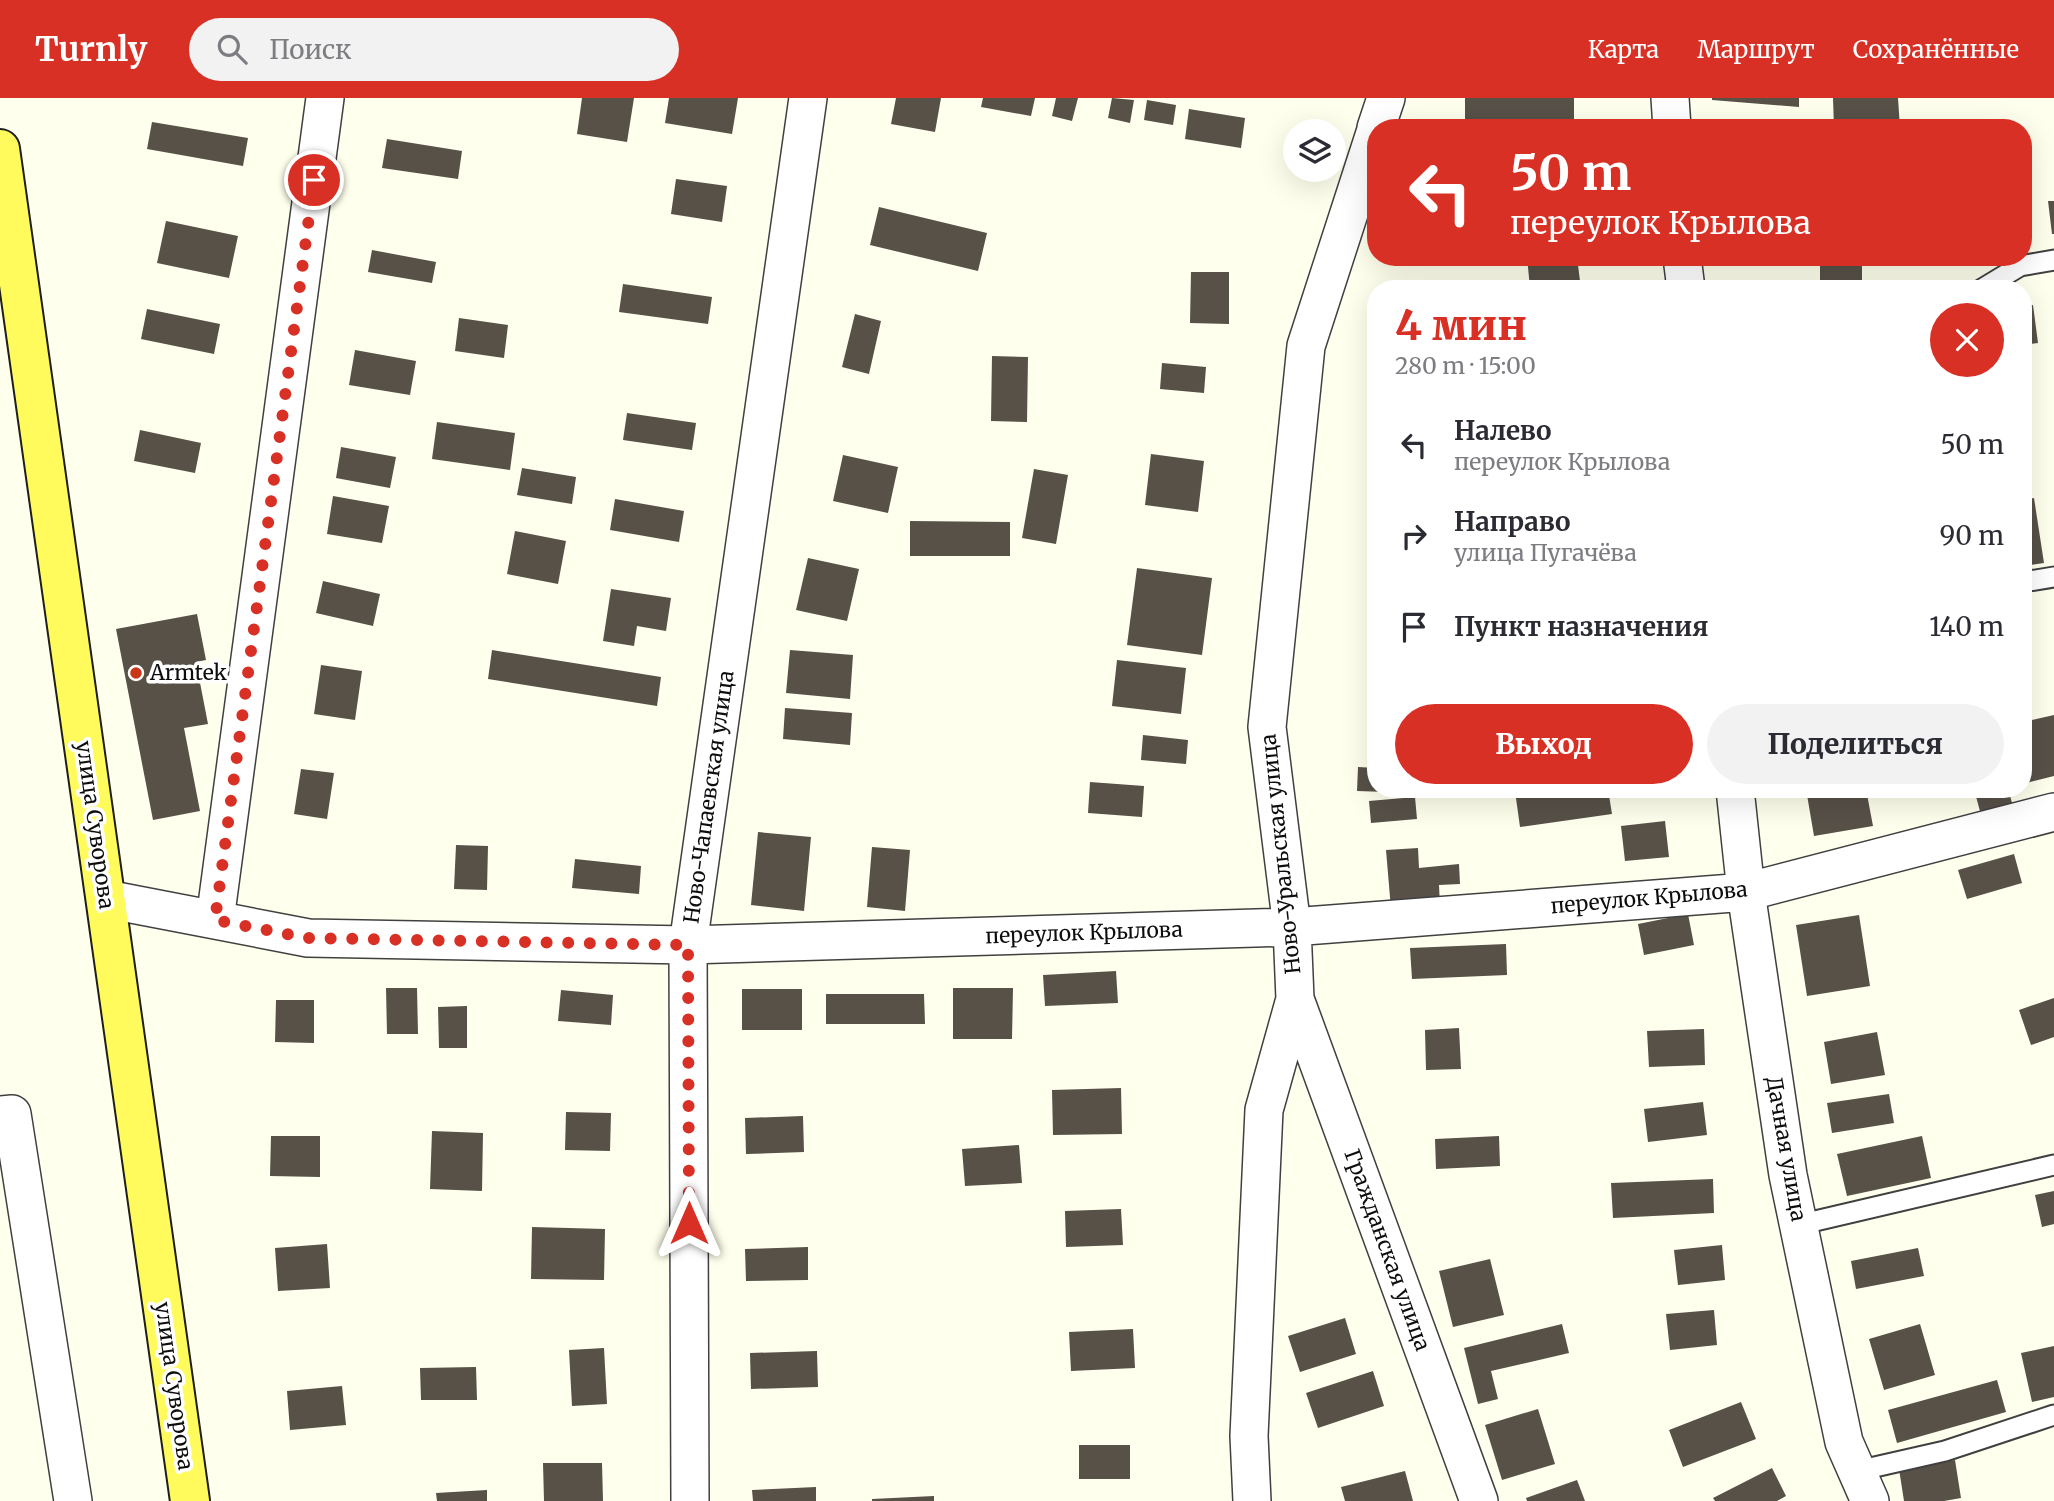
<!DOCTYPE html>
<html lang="ru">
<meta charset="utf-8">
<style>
:root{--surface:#fff;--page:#f2f2f3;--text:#2b2b33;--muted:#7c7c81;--accent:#d93025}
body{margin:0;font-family:Merriweather,serif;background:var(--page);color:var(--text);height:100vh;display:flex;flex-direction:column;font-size:26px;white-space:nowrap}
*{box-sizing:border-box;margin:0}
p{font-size:23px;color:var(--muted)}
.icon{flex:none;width:38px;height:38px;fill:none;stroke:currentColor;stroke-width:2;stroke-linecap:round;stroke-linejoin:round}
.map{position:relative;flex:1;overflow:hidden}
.details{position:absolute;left:1367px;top:182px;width:665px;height:518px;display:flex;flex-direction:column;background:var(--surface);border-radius:28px;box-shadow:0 7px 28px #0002}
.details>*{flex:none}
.hud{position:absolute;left:1367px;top:21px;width:665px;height:147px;border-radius:28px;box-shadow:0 7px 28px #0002;background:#d93025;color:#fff;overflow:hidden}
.tools{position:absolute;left:1283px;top:21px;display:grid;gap:14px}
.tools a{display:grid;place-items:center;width:63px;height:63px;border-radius:50%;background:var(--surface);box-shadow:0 7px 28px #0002;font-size:35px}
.pin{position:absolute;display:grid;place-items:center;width:60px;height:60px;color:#fff;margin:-30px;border:4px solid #fff;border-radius:50%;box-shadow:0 2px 7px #0007}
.me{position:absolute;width:77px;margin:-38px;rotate:0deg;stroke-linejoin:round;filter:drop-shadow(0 0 5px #0008)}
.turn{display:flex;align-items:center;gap:24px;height:147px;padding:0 28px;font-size:32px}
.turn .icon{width:91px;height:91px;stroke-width:2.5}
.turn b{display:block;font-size:49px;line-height:60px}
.round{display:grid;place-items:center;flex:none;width:74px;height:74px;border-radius:37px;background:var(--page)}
.headline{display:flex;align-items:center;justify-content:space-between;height:119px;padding:0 28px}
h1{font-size:42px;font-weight:800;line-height:52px;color:var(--accent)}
.primary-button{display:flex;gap:14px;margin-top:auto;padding:14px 28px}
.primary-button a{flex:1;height:80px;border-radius:42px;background:var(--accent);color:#fff;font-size:28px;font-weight:800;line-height:80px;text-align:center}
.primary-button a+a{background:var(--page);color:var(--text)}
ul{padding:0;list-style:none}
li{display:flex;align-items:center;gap:21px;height:91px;padding:0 28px}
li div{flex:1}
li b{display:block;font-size:26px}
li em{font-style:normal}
header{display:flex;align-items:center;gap:42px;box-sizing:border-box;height:98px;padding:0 35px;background:var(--accent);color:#fff}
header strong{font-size:33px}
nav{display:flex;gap:38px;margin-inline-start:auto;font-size:24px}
.search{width:490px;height:63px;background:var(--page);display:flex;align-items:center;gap:18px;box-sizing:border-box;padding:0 24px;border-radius:38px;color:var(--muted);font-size:26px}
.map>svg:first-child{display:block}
</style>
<header>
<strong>Turnly</strong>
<div class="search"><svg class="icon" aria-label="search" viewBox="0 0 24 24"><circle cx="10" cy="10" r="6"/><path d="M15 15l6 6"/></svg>Поиск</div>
<nav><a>Карта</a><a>Маршрут</a><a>Сохранённые</a></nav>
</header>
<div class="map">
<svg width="2054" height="1403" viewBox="0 0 2054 1403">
<rect width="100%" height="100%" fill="#ffffed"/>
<path fill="#575148" d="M582,0h52l-7,44 -50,-8z
M669,0h69l-6,36 -67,-11z
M896,0h45l-6,34 -44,-8z
M983,0h52l-4,18 -50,-9z
M1056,0h22l-6,23 -20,-5z
M1112,0l22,2 -4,23 -22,-5z
M1465,0h109v24l-109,-2z
M1712,0h87v9l-87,-7z
M1833,0h65l2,30h-66z
M1147,2l29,5 -3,20 -29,-5z
M1189,11l56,9 -4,30 -56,-9z
M152,24l96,16 -5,28 -96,-17z
M387,41l75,12 -4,28 -76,-11z
M676,81l51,7 -5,36 -51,-8z
M2048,103h6v33h-2z
M879,109l108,26 -9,38 -108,-26z
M166,123l72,15 -9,42 -72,-15z
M372,152l64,12 -4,21 -64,-11z
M1527,159h50l3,24 -50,7z
M1730,159h43v2l-43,3z
M1820,161h42v30h-42z
M1191,174h38v52l-39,-1z
M623,186l89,13 -4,27 -89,-12z
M2033,207l5,38 -15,2v-38z
M147,211l73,15 -6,30 -73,-15z
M855,216l26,7 -12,53 -27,-7z
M459,220l49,7 -4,33 -49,-7z
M355,252l61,11 -6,34 -61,-10z
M992,258l36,1 -1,65 -36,-1z
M1162,265l44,4 -2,26 -44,-4z
M627,315l69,10 -4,27 -69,-10z
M437,324l78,11 -5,37 -78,-11z
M140,332l61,13 -6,30 -61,-12z
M341,349l55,10 -6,31 -54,-10z
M1151,356l53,7 -6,51 -53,-7z
M843,357l55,12 -10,46 -55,-12z
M522,370l54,9 -4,27 -55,-9z
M1034,371l34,6 -12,69 -34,-6z
M333,398l56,10 -7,37 -55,-9z
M2034,400l10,65 -21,3v-66z
M615,401l69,12 -5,31 -69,-12z
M910,423l100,1v34h-100z
M515,433l51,10 -8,43 -51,-10z
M808,460l51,11 -12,52 -51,-11z
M1137,470l75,10 -10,77 -75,-10z
M1369,475h7v57h-8z
M323,483l57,13 -7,32 -57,-13z
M611,491l60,9 -5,33 -29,-5 -3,20 -31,-5z
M197,516l9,46 -10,2 12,62 -24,4 16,83 -47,9 -37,-191z
M492,552l169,27 -4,29 -169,-27z
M790,552l63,5 -3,44 -64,-6z
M1117,562l69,8 -5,46 -69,-8z
M321,567l41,6 -7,49 -41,-6z
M785,610l67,5 -2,32 -67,-6z
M2054,617v61l-28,7 -3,-11v-50z
M1143,637l45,5 -2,24 -45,-4z
M1358,669l18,1v21h11v3l-30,-1z
M301,671l33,4 -7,46 -33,-5z
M1090,684l54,4 -2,31 -54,-4z
M1529,691h79l4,25 -92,13 -5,-36z
M1806,691h60l7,37 -59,10z
M1974,691h34l5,17 -32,9z
M1415,699l2,22 -46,4 -2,-22z
M1665,723l4,36 -44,4 -4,-35z
M758,734l53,5 -7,74 -53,-6z
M456,747l32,1 -1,44 -33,-1z
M872,749l38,3 -5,61 -38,-4z
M1418,750l1,20 40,-4 1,20 -21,1 1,21 -49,3 -5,-59z
M2014,756l8,29 -55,16 -9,-29z
M575,761l66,7 -2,28 -67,-6z
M1688,816l6,31 -50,10 -6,-31z
M1859,817l11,71 -63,10 -11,-71z
M1506,846l1,31 -95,4 -2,-31z
M1116,873l2,32 -73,3 -2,-31z
M386,890h31l1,46h-31z
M953,890h60l-1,51h-59z
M742,891h60v41h-60z
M561,892l52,5 -2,30 -53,-4z
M826,896h98l1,30h-99z
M2054,900v39l-23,8 -12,-35z
M276,902h38v43l-39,-1z
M467,908v42h-28l-1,-41z
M1459,930l2,41 -35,1 -1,-40z
M1704,931l1,36 -56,2 -2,-36z
M1877,934l8,43 -54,9 -7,-42z
M1121,990l1,46 -69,1 -1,-45z
M1889,996l5,29 -62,10 -5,-30z
M1703,1004l4,33 -59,7 -4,-33z
M566,1014l45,1 -1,38 -45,-1z
M803,1018l1,36 -58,2 -1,-36z
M432,1033l51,2 -1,58 -52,-2z
M271,1038h49v41l-50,-1z
M1499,1038l1,30 -64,3 -1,-30z
M1922,1038l9,42 -84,18 -10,-42z
M1019,1047l3,38 -57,3 -3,-37z
M1713,1081l1,34 -101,5 -2,-35z
M2054,1093v33l-12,3 -7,-32z
M1121,1111l2,36 -57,2 -1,-36z
M532,1129l73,2 -1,51 -73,-1z
M327,1146l3,44 -52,3 -3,-43z
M1722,1147l3,35 -47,5 -4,-35z
M808,1149v33l-62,1 -1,-32z
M1918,1150l6,28 -68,13 -5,-28z
M1490,1161l14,56 -51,12 -14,-56z
M1714,1212l3,35 -47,5 -4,-36z
M1345,1220l11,36 -56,18 -12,-36z
M1562,1226l7,29 -78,18 7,28 -20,5 -14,-56z
M1920,1226l15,51 -51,15 -15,-51z
M1133,1231l2,39 -64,3 -2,-39z
M2054,1248v51l-22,5 -11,-49z
M604,1250l3,56 -35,2 -3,-56z
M817,1253l1,36 -67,2 -1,-36z
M476,1269l1,33h-56l-1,-32z
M1373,1273l11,35 -66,22 -12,-35z
M1997,1282l9,32 -109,31 -9,-33z
M342,1288l4,39 -56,5 -3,-39z
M1741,1304l15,37 -73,28 -14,-37z
M1538,1311l17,55 -53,16 -17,-55z
M1079,1347h51v34h-51z
M1955,1362l6,38 -17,3h-40l-5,-32z
M543,1365h59l1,38h-59z
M1772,1370l14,28 -9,5h-62l-2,-3z
M1405,1373l8,30h-68l-4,-14z
M1577,1382l8,21h-58l-1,-3z
M816,1389v14h-63l-1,-11z
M487,1392v11h-50l-1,-8z
M934,1398v5h-62v-2z"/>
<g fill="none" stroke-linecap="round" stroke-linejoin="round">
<g stroke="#404040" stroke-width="23">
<path id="lane" d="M1982,191l38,-23 34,-6
M2023,484l31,-5
M1798,1127l256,-60
M1857,1373l88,-20 109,-36"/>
</g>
<g stroke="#404040" stroke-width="40">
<path id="street" d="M1670,0l2,30
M1376,30l10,-30
M1682,159l4,32
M1735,691l11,103 42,283 56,267 26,59
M106,801l202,39 380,7 604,-18 454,-35 308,-80
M215,822l110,-822
M1295,901l184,502
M0,1017l12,-1 61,387
M690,1403l-2,-556 120,-847
M1252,1403l-3,-65 15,-326 31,-111 -3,-72 -25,-200 39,-381 70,-216"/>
</g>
<g stroke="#1e1e1e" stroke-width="42">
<path id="primary" d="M0,51l190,1352"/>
</g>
<use href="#lane" stroke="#fff" stroke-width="19"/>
<use href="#street" stroke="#fff" stroke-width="37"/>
<use href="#primary" stroke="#fffb5d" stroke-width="38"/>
</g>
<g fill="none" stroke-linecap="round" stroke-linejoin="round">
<path stroke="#d93025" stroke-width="12" stroke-dasharray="0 21.6" d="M314,82l-99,740 92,18 381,7 1,278"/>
</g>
<circle fill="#ca3718" stroke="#fff" stroke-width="2.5" cx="136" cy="575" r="7"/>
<g text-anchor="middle" stroke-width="7" stroke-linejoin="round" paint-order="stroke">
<g font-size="21" fill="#0d0d0d" stroke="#fff" text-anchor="start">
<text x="150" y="582">Armtek</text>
</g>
<g font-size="21" fill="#0d0d0d" stroke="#fff">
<text transform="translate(709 699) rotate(-82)" y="7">Ново-Чапаевская улица</text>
<text transform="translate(95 727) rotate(82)" y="7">улица Суворова</text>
<text transform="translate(1281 756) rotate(-96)" y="7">Ново-Уральская улица</text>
<text transform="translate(1649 800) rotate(-5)" y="7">переулок Крылова</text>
<text transform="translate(1084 835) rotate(-2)" y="7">переулок Крылова</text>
<text transform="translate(1786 1051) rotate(80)" y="7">Дачная улица</text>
<text transform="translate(1387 1152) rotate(70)" y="7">Гражданская улица</text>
<text transform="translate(174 1288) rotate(82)" y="7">улица Суворова</text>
</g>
</g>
</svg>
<div class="tools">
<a><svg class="icon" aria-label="layers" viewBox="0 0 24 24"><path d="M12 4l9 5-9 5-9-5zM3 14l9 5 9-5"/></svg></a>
</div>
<div class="pin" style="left:314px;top:82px;background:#d93025"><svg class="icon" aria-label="arrive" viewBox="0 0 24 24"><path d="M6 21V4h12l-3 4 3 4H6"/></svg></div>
<svg class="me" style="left:689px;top:1125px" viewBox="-20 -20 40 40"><path d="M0-17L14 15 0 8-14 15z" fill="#d93025" stroke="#fff" stroke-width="4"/></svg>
<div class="hud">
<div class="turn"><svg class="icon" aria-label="left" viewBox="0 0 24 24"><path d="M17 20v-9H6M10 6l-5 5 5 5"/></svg><div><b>50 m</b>переулок Крылова</div></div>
</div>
<section class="details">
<div class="headline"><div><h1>4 мин</h1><p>280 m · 15:00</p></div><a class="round" style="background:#d93025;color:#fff"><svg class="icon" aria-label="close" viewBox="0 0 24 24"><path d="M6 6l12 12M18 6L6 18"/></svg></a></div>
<ul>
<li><svg class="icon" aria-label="left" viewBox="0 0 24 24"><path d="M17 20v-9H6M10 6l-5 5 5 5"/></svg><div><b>Налево</b><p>переулок Крылова</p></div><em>50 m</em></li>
<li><svg class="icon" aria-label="right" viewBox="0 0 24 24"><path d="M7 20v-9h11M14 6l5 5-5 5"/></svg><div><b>Направо</b><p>улица Пугачёва</p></div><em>90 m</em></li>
<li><svg class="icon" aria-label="arrive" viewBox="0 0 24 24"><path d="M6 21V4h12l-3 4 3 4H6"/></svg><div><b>Пункт назначения</b></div><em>140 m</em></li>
</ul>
<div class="primary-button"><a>Выход</a><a>Поделиться</a></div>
</section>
</div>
